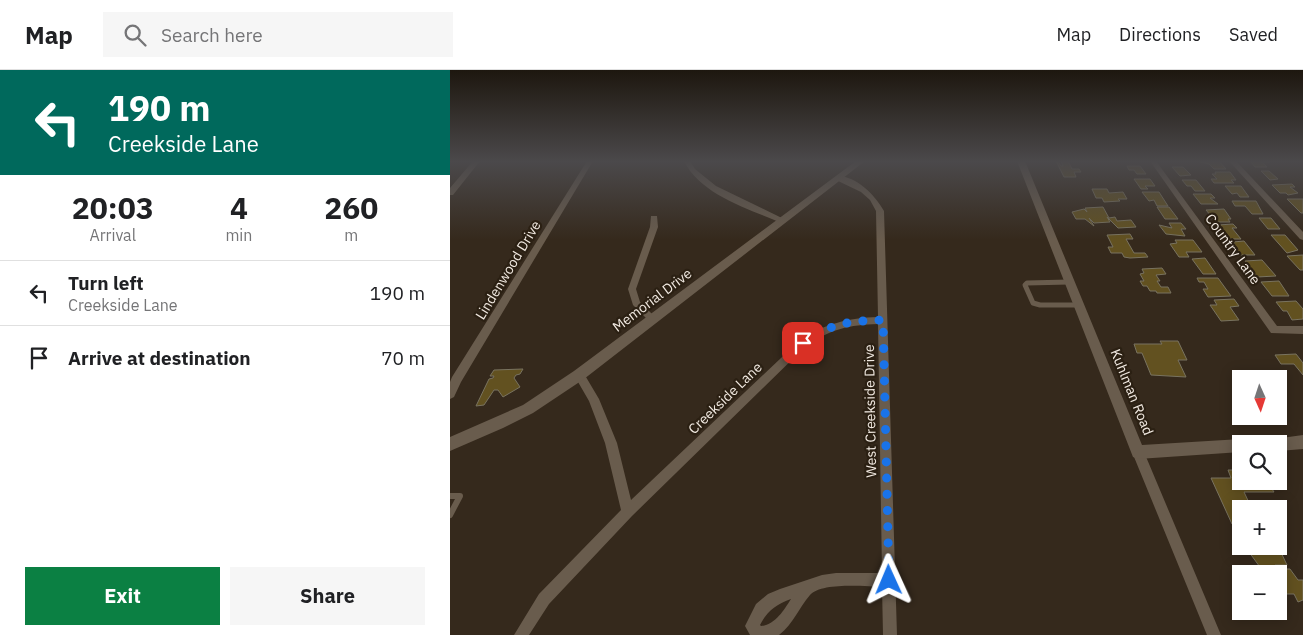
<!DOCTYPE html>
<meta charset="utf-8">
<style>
:root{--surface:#fff;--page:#f6f6f6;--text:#202124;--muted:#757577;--line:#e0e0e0;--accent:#0b8043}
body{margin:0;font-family:"IBM Plex Sans",sans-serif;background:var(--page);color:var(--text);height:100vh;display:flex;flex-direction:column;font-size:19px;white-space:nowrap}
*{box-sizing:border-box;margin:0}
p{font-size:16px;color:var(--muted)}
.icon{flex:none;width:28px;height:28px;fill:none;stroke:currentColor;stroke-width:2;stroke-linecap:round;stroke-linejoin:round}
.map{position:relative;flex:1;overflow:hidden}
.drawer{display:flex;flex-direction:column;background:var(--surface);width:450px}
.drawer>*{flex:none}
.banner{background:#00695c;color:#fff;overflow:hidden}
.needle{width:32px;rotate:177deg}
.fabs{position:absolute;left:782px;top:300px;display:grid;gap:10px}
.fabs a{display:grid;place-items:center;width:55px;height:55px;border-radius:0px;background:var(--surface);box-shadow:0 2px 12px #0003;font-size:25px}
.pin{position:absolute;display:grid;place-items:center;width:42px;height:42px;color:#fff;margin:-21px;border-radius:10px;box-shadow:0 2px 8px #0006}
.me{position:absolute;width:55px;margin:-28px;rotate:359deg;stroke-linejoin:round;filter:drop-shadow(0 0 4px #0008)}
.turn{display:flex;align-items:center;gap:18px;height:105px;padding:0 25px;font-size:22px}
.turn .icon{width:65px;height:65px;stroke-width:2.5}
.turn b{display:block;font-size:35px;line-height:42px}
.eta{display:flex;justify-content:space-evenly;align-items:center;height:85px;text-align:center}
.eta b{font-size:30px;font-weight:700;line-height:35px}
.primary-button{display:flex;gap:10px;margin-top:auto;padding:10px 25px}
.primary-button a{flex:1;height:58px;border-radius:0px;background:var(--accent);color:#fff;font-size:20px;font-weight:700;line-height:58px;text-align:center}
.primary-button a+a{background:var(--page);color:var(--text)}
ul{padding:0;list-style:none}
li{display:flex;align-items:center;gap:15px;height:65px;padding:0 25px;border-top:1px solid var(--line)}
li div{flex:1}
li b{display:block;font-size:19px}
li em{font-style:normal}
header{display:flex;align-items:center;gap:30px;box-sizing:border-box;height:70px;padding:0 25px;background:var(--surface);border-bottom:1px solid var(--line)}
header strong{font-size:24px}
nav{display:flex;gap:28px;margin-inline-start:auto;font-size:18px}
.search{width:350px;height:45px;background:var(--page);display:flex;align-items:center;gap:12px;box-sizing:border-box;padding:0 18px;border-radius:0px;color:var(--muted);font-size:19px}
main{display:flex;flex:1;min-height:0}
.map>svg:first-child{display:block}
</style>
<header>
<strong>Map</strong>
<div class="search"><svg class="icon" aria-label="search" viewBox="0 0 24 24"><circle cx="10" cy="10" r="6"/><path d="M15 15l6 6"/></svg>Search here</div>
<nav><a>Map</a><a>Directions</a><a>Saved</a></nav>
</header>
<main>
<section class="drawer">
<div class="banner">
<div class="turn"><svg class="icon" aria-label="left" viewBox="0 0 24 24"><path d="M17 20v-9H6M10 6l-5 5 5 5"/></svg><div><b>190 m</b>Creekside Lane</div></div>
</div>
<div class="eta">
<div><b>20:03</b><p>Arrival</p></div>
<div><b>4</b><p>min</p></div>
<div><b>260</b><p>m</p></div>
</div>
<ul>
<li><svg class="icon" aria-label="left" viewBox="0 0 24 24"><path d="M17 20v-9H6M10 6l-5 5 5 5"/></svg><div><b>Turn left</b><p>Creekside Lane</p></div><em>190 m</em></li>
<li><svg class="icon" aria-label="arrive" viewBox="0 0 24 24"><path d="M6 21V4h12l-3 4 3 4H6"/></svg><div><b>Arrive at destination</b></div><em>70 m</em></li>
</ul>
<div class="primary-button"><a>Exit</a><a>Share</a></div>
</section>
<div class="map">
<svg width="853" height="565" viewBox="0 0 853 565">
<rect width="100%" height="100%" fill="#35291c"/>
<path fill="#625120" stroke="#797360" d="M606,91h2l3,5h2l-2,-5h7l4,8h7l2,3h-7l2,5h-12z
M747,91h22l7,8h-12l-5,-5z
M800,91h19v1h-7l5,5h-12z
M677,96h13l6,8h-9l-3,-4h-5z
M722,97h11l8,8 -11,1z
M811,101h8l9,8 -8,1z
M765,102h15l6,8h-5l3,3h-20l-3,-4h6l-5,-5h4z
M684,109h16l5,7h-10l3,3h-7z
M732,110h14l9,11h-10l-4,-5h-4z
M842,114l3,3h-5l8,6 -10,2 -2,-2h-6l-8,-8z
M775,116h16l8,11h-9l-3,-4 -5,1z
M642,119h15l2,4 14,-1 4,7h-9l2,2 -16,1 -2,-4h-6z
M692,122h17l9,14h-11l-3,-6 -5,1z
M743,124h18l4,4h-5l8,6h-17z
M837,129h16v14h-2z
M782,131h24l7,13h-11l-7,-8h-10z
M653,137l6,11 6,-1 2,4 14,-1 5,7 -18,1 -11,-11 3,5 -16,1 -5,-5 5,8 -9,-7h-9l-4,-7 12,-3 3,3 -2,-4z
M707,137h12l9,12h-13z
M774,139l7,10h-3l2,3h-14l-10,-12z
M809,148h12l9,11h-12z
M719,153h12l5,6h-5l4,7 -19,-2 -7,-9 13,3z
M783,154l4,4h-5l9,11h-11l-12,-14z
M680,164l3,5h-7l8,14h11l3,4 -18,1 -6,-1 -2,-4h-11l-3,-6h5l-6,-12z
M821,165h14l13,15 -11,3z
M725,170h18l9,12h-16l3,5h-10l-9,-13 7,-1z
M794,171l11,14h-15l-8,-10h3l-2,-3z
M853,185v15h-3l-13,-14z
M755,188l11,16h-13l-11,-15z
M812,190l14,16 -19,1 -12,-16z
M712,198l4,6 -10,1 4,6h-3l4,6h7l3,6h-14l-1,-2h-6l-3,-5h-4l-3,-5h4l-4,-7 4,-1 -2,-4z
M747,208h21l13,18 -23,1 -5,-8h5l-4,-7h-5z
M829,211l10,15h-17l-11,-14z
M784,229l5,7 -9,1 9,13 -18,1 -11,-16h7l-3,-5z
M846,231l7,8v10l-11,1 -5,-9h-4l-7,-9z
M710,271h18l9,19h-9l8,17 -35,-2 -9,-22h-5l-3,-9h28z
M846,284l7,9v12l-9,-11h-13l-6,-9z
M73,299l-3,5 -4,1 -2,3 6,9 -17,10 -5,-7h-4l-10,15 -8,1 13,-27 4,-1 1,-2h-4l4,-6z
M778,400h13v11h38l4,8h-11l2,3h-30l8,17h-11v15h-9l-21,-46h20z
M811,476h17l9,19h-12l2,4h13l8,11h5v20l-5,2 -4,-8h-15v-20h-14l-16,-22 14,-2z"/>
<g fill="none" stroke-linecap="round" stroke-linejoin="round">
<path stroke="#695c4d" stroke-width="5" d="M619,212l-42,1 -2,2 8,18 7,2h38"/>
<path stroke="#695c4d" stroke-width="6" d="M0,426h10l-10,19"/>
<path fill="#695c4d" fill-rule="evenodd" d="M23,91h7l-27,34h-3v-7z
M137,91h6l-132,221 -7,15 -4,2v-17l2,-5z
M234,91h6l5,8 21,17 70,34 -4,2h-3c-32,-14 -78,-27 -95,-61z
M700,91h6l121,165h26v8l-32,-1z
M779,91h7l67,71v8l-3,-1z
M386,106c20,-1 39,19 48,35l13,424h-14l-1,-48c-16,-1 -61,-5 -72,8 -12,14 -16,28 -31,40h-29l-5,-9 11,-22 12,-10 12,-5 42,-14 14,-2h46l-4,-249c-29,1 -47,5 -72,22l-174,170 -83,88 -20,31h-15l25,-41 82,-84 -16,-67 -16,-42 -15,-26 1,-3h8l16,27 18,44 14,57 169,-160c24,-16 48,-22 78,-23l-2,-106 -6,-11 -9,-8 -25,-12zM341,529c-7,11 -16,26 -30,27l-1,-1c7,-14 17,-21 31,-26z
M201,146h6l1,11 -22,62 4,13 17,17 -5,4 -3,-2 -16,-16 -5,-16 22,-62z
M688,377l4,1 2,4 77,183h-14l-75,-183 2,-4z"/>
<path fill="#695c4d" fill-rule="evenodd" d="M406,91h9l-281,218 -51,34 -30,15 -53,23v-14l73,-32 51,-34z
M567,91h8l117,284 99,-6 6,5h-6v8l-103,7 -5,-2z
M853,365v14l-24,2v-7h-7l2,-5z"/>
</g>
<linearGradient id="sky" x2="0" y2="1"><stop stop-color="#1d170f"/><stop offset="0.54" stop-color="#4b494b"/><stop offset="1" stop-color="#4b494b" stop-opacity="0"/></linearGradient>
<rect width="853" height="170" fill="url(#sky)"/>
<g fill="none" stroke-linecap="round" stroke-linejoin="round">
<path stroke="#1a73e8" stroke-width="9" stroke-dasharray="0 16.2" d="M353,273c28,-20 47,-22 80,-23l6,260"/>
</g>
<g text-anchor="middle" stroke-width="4.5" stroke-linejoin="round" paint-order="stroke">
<g font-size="14" fill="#f2eae2" stroke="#2b2013">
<text transform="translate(783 179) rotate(54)" y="5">Country Lane</text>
<text transform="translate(58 200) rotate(-59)" y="5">Lindenwood Drive</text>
<text transform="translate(202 230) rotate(-37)" y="5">Memorial Drive</text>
<text transform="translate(682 322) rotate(68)" y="5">Kuhlman Road</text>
<text transform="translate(275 328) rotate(-44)" y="5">Creekside Lane</text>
<text transform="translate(420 341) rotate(-91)" y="5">West Creekside Drive</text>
</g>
</g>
</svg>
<div class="fabs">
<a><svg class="needle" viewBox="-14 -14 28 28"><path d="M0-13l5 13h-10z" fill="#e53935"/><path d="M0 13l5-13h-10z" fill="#757577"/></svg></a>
<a><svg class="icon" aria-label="search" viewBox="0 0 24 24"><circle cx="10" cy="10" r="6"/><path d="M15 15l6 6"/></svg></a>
<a>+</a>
<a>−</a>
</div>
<div class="pin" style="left:353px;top:273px;background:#d93025"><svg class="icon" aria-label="arrive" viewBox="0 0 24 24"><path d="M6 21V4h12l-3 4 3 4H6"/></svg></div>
<svg class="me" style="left:439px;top:510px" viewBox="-20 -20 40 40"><path d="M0-17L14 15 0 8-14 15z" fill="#1a73e8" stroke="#fff" stroke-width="4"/></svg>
</div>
</main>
